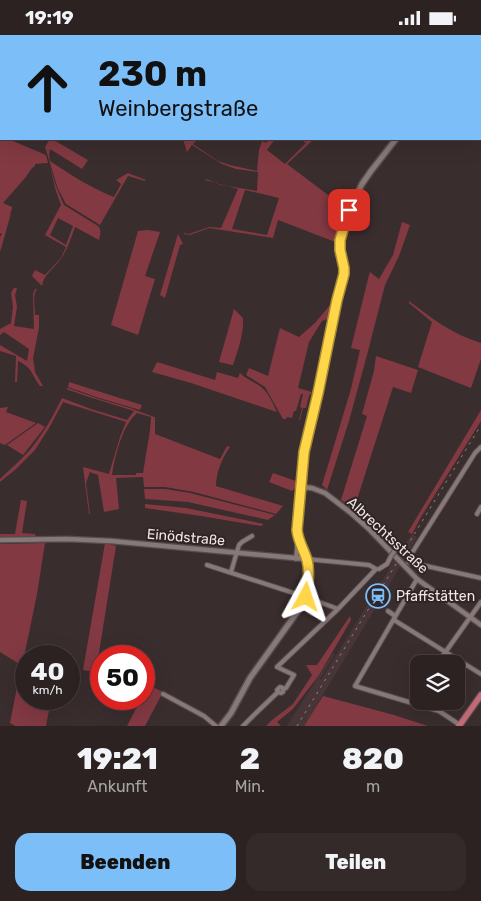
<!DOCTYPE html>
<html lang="de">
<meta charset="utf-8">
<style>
:root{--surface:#2c2222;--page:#342a2a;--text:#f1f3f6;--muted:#a6a4a5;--line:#483f40;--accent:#7bbef8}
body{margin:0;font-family:Rubik,sans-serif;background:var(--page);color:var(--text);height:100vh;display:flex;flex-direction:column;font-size:19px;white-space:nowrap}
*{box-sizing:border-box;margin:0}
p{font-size:16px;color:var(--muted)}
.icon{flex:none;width:28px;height:28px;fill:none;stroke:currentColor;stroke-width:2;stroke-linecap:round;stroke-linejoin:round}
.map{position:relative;height:691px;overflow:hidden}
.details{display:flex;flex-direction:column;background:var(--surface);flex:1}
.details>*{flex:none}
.top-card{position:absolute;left:0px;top:0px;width:481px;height:105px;box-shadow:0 5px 20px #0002,0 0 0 1px var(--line);background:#7bbef8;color:#111;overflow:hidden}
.tools{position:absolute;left:410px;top:620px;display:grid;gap:10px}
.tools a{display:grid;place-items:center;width:55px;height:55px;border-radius:10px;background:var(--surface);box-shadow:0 5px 20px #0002,0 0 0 1px var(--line);font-size:25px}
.speed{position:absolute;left:15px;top:610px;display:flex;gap:10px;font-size:25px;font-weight:700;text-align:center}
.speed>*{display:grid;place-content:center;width:65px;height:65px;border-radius:50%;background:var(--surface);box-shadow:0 5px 20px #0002,0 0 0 1px var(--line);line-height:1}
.speed small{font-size:12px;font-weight:400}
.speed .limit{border:8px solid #d22;background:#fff;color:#111}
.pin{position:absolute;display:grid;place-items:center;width:42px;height:42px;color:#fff;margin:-21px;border-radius:10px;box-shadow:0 2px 8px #0006}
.me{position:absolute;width:55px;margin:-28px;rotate:5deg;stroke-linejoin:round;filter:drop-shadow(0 0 4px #0008)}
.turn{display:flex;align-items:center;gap:18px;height:105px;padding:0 15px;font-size:22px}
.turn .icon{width:65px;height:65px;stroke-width:2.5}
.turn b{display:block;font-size:35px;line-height:42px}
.eta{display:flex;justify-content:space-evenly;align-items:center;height:85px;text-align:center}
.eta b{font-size:30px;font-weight:800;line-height:35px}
.cta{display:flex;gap:10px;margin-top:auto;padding:10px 15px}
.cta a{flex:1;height:58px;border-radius:15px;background:var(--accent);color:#111;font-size:20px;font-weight:800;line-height:58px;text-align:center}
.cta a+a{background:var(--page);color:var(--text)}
.status{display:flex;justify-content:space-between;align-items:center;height:35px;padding:0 25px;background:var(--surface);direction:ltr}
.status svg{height:14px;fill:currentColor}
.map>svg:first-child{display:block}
</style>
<div class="status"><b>19:19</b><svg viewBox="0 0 49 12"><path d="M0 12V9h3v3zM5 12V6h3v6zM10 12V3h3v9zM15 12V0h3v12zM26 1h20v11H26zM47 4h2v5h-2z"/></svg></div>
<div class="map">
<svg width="481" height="691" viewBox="0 0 481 691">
<rect width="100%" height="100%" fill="#3a2d2e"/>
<path fill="#483537" d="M412,499l5,3 -33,57 -80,132h-17l46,-73 2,1 -15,25 1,1 66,-107 7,-14z"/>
<path fill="#823942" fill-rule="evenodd" d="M0,85l1,1v18h12v2l33,14 2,8 -13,1v2l-3,2 -7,10 -22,25 9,4v2l-1,2 -1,6 -10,35v-15l2,-3 -2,-1z
M50,104h2l36,21 -6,9 -32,-20 -1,6 1,6c21,14 41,27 64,36l7,-13 -5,-4 12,-7 18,7 -1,1 -17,-5 -28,49 -34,-21 -8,-15 -13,-42z
M183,104h15l-5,5 25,17 12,4 27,6 2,-21 3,-9 4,2 3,-4h6l-8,11 18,14 21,-21 -6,-4h39l-27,2 -25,23 61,46 -10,33 -60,-23 -5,18 -64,-10 -19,7 -6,-1v-1l5,1 20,-7 12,1 17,-39 -33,-9 1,-1 15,6 36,6 1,-19 -22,-3 -14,-5 -30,-19 -5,7zM245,155l34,8 -12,37 -35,-6z
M50,132l7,22 7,16 34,21c4,4 2,9 1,14l-24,-13c-4,11 -8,24 -15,33 -6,8 -17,16 -18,26l-10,-10 3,-6 10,5 16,-17 5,-11 -21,-12 16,-30 -5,-14zM58,183l15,8 -7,19 -16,-10z
M402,187l8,3 -11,31 -14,29 -18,70 -18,66 -22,69 -5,-5 29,-96 9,-39 -9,-2 18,-73 1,-3 9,7 14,-24z
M148,195l12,2 -15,44 10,3 -17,56 -27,-10 27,-94z
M178,199l5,10 -3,1 -15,53 -5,-3z
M14,253h3l-2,7 2,12 -3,19 20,3 -1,-35 2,-5h2c-5,7 -2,17 -2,26h4v13l-6,30 2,14 8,14h-3c-9,-12 -7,-18 -22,-25l-1,21h-2l1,-26 -16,-5v-6l27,16 2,-12 -25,-17 -4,3v-6l11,-6 2,-16 -2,-14z
M409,266c22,17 45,34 72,42v16l-10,29 -53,-21 14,-45 -23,-19z
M335,269l-2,8h-3l-3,7 -5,2 -13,21 -11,46 14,4 -3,4 -3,12h-3l-3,12h-1l3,-12 -2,-1 3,-13h-2l-5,17h-2l-2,7 -5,-1 -1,2h-3l-18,-32 -19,-12 3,-7 19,8 12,-48 19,9 16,-14 15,-18z
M234,274l9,9c1,16 -5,32 -10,47h-1l-13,-3z
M376,321l42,14 -7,23 -18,-6 -39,122 -13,-9 26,-84 -5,-2 12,-43z
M157,327l58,18 2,-8 21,6 2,-5c6,6 14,9 21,14 8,6 12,17 16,25l-86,-29 -39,-11z
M69,347l73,23 -2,5 -41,-12 -31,-11z
M68,353l31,11 31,9 24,9h1v17l65,25 7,-13 3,1c-8,11 -14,26 -14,39l67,20 -7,8 -82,-22 -29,-5h-21l-1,-10 -27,1 3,31 -15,3 -6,-37 -8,-3 -4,11 4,31h-1l-6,-47 26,7 11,-37 6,-15 -63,-20 -14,26 -14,22 -19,19 -16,13v-3c9,-9 20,-18 29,-28 13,-16 24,-34 33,-53l29,11 36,11 7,-9 -48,-15 -20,-7zM137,378l14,4 -1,13 -7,43h-7v2h-24c3,-19 10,-49 25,-62z
M8,372l-2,5 30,11 -31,22 -5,-2v-35z
M481,375v11l-60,96 -9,17 -4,-2z
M38,388l7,4 -22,28 -16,-10z
M273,438l26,9 -1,8 -4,-1 -2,2 -23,-9z
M144,454h21l25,4 85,22 -7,5 -80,-18 -43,-3z
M21,465l6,1 -5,32 13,1 1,3 -36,1v-4h15z
M145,469l41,4 78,16 -3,2 -60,-10 -56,-8z
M45,508l-8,51 -14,68 -2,3 -21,-13v-108z
M105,508l11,3 -20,126 -13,-2z
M350,581l1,4 -32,55 -26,34 -16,13 4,4h-15l6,-6 21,-16 19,-29 -6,-10h11z
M26,628v36h17l-2,11h8l-3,16h-31l-5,-3 7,-36z
M147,649l16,8 -18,34h-18l14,-27h3v-5z
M323,661l71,19 34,11h-124z"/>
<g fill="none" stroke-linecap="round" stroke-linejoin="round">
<g stroke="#574c4c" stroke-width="6">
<path id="minor" d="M481,412l-6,6 -63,100 -4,9 73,16
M477,479l4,-7
M394,517l3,-9
M296,524l2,-22
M207,530l99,32 32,12
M379,534l8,-5 4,-8
M231,537l8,-27 3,-3 10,-6
M417,544l-62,107 84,25 21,14
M388,576l7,5
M394,585l87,54
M437,629l44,-62
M284,654l2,-1 8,-13 -17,-8 61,-58 38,-40 -7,-4 -63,-6
M163,659l41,22 12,10
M413,668l6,-14
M243,691l14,-14 21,-20 3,1 2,-1v-4l-3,-1 -3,3 1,2"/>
</g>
<g stroke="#574c4c" stroke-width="7">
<path id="tertiary" d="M301,452l11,1 13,5 26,20 18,16 48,50 64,46
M0,505l67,-1 44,2 195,18"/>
</g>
<g stroke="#574c4c" stroke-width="8">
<path id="secondary" d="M448,1v-1
M221,691l10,-13 19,-35 53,-74c5,-12 8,-30 4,-44 -3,-10 -9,-19 -10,-30l7,-78 14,-58 19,-94 7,-26 -4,-29 3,-18 6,-17 13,-26 9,-13 25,-32"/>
</g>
<g stroke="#574c4c" stroke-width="8">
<path id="primary" d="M459,691l22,-31"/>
</g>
<use href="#minor" stroke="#877879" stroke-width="4"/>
<use href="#tertiary" stroke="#877879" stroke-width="4.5"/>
<use href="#secondary" stroke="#877879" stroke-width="5"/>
<use href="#primary" stroke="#c56c78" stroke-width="5.5"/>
<path stroke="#8f8484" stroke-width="1" stroke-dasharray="2.5 5" stroke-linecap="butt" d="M297,691l184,-301"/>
<g stroke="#574c4c" stroke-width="6" stroke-linecap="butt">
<path id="minor-bridge" d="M391,521l3,-4"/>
</g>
<use href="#minor-bridge" stroke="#877879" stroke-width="4"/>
</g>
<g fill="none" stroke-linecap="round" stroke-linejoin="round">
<g stroke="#a68a30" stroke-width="12">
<path id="route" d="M306,562c2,-11 4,-26 1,-37 -3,-10 -9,-19 -10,-30l7,-78 14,-59 19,-93 7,-26v-6l-4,-18v-10l9,-30"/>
</g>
<use href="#route" stroke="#ffd54a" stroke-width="9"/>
</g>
<defs>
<g id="station-ring" transform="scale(1.25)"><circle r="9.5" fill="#302424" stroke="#7bbef8" stroke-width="1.5"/><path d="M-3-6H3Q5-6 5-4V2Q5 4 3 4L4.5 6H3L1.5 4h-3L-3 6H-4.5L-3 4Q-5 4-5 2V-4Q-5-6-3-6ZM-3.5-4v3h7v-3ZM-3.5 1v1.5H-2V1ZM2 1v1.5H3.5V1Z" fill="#7bbef8"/></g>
</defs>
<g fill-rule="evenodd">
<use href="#station-ring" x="378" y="561"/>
</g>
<g text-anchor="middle" stroke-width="4" stroke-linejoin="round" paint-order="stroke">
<g font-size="14" fill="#f0e7e7" stroke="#302424">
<text transform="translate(388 500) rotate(43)" y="5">Albrechtsstraße</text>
<text transform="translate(186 502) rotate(5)" y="5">Einödstraße</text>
</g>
<g font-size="14" fill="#f0e7e7" stroke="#302424" text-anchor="start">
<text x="396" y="566">Pfaffstätten</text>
</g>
</g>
</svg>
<div class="tools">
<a><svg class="icon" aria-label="layers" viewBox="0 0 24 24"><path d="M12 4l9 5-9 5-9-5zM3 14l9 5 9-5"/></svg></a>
</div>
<div class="speed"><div>40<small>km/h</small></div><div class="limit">50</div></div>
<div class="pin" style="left:349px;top:175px;background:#d93025"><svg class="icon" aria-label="arrive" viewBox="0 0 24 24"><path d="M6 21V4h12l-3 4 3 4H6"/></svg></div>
<svg class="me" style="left:306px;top:562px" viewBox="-20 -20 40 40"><path d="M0-17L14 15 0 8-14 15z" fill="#ffd54a" stroke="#fff" stroke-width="4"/></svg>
<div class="top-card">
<div class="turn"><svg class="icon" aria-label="ahead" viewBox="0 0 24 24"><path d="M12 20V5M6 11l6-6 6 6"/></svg><div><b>230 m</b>Weinbergstraße</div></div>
</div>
</div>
<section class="details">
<div class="eta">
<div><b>19:21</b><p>Ankunft</p></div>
<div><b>2</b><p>Min.</p></div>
<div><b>820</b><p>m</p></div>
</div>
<div class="cta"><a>Beenden</a><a>Teilen</a></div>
</section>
